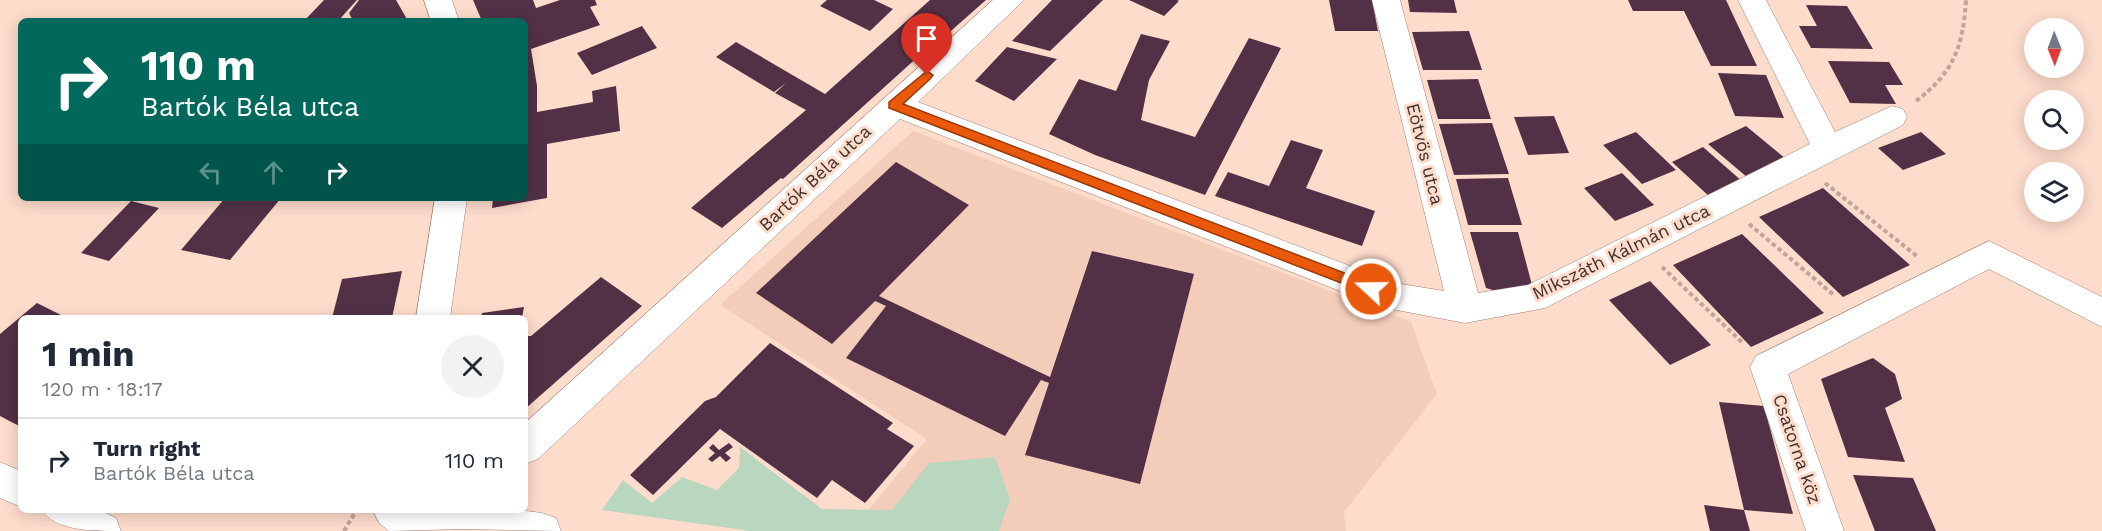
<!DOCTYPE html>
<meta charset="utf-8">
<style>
:root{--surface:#fff;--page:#f2f2f3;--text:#1f2937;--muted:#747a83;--line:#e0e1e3}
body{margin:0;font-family:"Work Sans",sans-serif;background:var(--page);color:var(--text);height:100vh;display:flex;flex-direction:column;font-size:22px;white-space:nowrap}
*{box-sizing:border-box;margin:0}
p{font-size:20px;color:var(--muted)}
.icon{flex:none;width:33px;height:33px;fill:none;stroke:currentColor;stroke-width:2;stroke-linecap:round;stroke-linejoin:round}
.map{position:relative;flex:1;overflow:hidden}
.drawer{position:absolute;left:18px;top:315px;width:510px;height:198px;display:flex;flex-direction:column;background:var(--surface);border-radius:9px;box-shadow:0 3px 15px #0003}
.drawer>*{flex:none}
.hud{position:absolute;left:18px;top:18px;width:510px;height:183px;border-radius:9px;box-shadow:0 3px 15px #0003;background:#00695c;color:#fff;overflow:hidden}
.needle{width:39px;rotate:179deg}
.controls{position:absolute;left:2024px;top:18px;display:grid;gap:12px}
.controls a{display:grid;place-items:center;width:60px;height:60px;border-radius:50%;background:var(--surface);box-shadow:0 3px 15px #0003;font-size:30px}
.pin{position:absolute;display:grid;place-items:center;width:51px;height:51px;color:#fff;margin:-62px -26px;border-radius:50% 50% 50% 0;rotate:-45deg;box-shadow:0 0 6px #0007}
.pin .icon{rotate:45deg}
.me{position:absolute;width:66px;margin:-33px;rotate:291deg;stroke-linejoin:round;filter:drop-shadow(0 0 4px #0008)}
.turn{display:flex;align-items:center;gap:21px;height:126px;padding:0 24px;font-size:27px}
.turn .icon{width:78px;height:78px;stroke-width:2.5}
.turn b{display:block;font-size:42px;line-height:51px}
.lanes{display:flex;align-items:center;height:57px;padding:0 24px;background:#0003;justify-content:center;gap:30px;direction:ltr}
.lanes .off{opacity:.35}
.round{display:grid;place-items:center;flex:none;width:63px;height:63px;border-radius:32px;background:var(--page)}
.summary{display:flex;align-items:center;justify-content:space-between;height:102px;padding:0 24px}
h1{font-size:36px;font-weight:700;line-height:45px}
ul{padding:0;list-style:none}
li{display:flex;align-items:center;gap:18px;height:84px;padding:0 24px;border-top:2px solid var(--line)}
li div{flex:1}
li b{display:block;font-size:22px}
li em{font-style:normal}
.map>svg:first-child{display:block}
</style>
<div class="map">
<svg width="2102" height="531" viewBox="0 0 2102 531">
<rect width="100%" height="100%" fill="#fedccc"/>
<path fill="#f4cdba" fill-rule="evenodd" d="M913,131l498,191 26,72 -93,118 2,19h-495l76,-92 -207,-134zM896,162l73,43 -90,91 171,81 42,-126 102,23 -54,210 -114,-29 23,-72 -8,-3 -36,56 -159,-78 40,-52 -11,-5z"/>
<path fill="#b9d6bf" d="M740,447l82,62 70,1 37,-47 66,-6 15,42 -11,32h-249l-148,-21 21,-30 29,23 30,-26 35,13 22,-22z"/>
<path fill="#523147" d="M324,0h33l-19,21h-34z
M359,0h37l12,21h-55l-4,-8z
M473,0h60l3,8 24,-8h35l2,5 -7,2 10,18 -69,24 6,37v26l56,-10 -1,-11 24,-5 4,45 -73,13v54l-55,10 1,-10h32v-177h-43z
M827,0h47l19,9 -23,22 -50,-25z
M930,0h56l-51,45 -3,-1 -149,135 -2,-1 -59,50 -31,-20 115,-98 -31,-17 11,-10 -12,9 -58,-35 20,-15 89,52z
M1052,0h51l-53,51 -38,-10z
M1129,0h48l2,1 -15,15z
M1329,0h43l6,31h-43z
M1408,0h46l3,13 -47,-1z
M1628,0h98l31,66h-46l-27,-55h-51z
M1806,5l41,1 26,43 -62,-1 -12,-22h18z
M642,26l15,22 -65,27 -15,-22z
M1469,31l13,39h-59l-11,-38z
M1141,34l29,7 -21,39 -8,40 54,17 54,-99 32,10 -76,147 -110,-40 -46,-21 30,-55 37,12z
M1007,47l50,12 -43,42 -39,-20z
M1828,61l61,1 14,23h-18l11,19 -46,-1z
M1718,73l48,2 18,43 -49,-2z
M1478,79l13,40h-53l-11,-39z
M1554,116l15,37 -41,2 -14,-38z
M1492,123l17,51 -55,1 -15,-51z
M1746,126l40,33 -38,19 -40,-34z
M1636,132l40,38 -34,14 -39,-39z
M1921,132l25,22 -43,16 -25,-22z
M1291,140l32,10 -17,38 69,23 -13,35 -147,-50 13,-24 41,14z
M1703,147l40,35 -32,16 -39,-36z
M896,162l73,43 -90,91 171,81 42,-126 102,23 -54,210 -115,-29 24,-72 -8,-3 -36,56 -159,-78 40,-52 -11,-5 -43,43 -76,-51z
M1622,173l32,32 -39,16 -31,-33z
M1508,178l14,47h-54l-12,-46z
M1823,188l87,77 -67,32 -84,-80z
M225,198h56l-51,62 -49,-10z
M131,201l28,7 -50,53 -28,-8z
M1470,232h48l14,53 -26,9 -20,-6z
M1742,234l82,79 -73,34 -78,-82z
M402,271l-10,47h-60l10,-39z
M601,277l41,29 -117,103v-73h6z
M1650,281l61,64 -41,20 -61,-65z
M37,303l30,15h-46v109l-21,-11v-82z
M524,307l-2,11h-41l1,-5z
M770,343l123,80 -6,6 27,17 -49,57 -33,-23 -15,18 -97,-69 -67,66 -23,-20 75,-74 11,-4z
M1873,358l22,16 7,25 -17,9 20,54 -57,-5 -27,-78z
M1719,402l45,4 29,108 -49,-4z
M729,443l4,4 -8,6 6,5 -5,4 -6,-6 -8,6 -4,-3 7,-6 -6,-5 4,-4 6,6z
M1853,475l60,3 23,53h-61z
M1704,505l40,5 6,21h-40z"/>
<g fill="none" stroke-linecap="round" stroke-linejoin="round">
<g stroke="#9e8072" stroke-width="1">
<path id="minor" d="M424,0h28l7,21h-28z
M993,0h31l-106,102 477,181 49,8 -72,-291h28l78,293 50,-8 282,-141 -72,-144h28l69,132 57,-26 11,3 4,8 -4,8 -358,183 -80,15 -84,-16 -481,-188 -362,340 -13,5v-41z
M435,198h32l-17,120h-34z
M1989,241l113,56v30l-113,-58 -201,105 56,157h-38l-56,-164 6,-11z
M0,462l21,9v36l-21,-9z
M42,510h57l17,8 5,13c-29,0 -66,0 -79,-21z
M373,510h145l24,3 14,5 5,13 -99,-2 -73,2 -10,-8z"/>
</g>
<path stroke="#c0a598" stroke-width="4" stroke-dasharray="4.5 3" stroke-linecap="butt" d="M1916,101c38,-29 47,-54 50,-101
M1825,183l93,74
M1749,224l86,72
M1662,267l82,77
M344,531l12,-20"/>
<use href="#minor" fill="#fff" fill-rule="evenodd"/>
</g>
<path fill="#ea580c" stroke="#983908" stroke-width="1.5" d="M927,71l6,4 -2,3 -28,26 473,181 2,4 -2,4h-9l-478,-185v-6z"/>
<g text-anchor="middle" stroke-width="6" stroke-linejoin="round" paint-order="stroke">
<g font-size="18" fill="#40332d" stroke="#fedccc">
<text transform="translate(1425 154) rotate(76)" y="6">Eötvös utca</text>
<text transform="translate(815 178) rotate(-43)" y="6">Bartók Béla utca</text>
<text transform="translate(1621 252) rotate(-26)" y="6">Mikszáth Kálmán utca</text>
<text transform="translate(1797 449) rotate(71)" y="6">Csatorna köz</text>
</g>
</g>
</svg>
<div class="controls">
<a><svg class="needle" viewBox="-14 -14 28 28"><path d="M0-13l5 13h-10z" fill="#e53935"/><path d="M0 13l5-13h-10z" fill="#747a83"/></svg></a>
<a><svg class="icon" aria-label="search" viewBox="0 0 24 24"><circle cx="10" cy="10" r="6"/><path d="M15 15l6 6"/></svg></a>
<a><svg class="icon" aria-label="layers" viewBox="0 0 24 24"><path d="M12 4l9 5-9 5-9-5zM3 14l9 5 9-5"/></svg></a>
</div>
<div class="pin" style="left:927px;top:75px;background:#d93025"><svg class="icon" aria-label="arrive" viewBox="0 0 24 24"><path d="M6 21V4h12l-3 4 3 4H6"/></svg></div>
<svg class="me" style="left:1371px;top:289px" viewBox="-20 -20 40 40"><circle r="17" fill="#ea580c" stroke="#fff" stroke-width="3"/><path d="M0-11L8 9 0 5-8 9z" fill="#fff"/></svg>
<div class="hud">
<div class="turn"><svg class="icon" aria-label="right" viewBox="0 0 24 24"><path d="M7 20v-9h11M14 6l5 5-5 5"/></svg><div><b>110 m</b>Bartók Béla utca</div></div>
<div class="lanes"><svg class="icon off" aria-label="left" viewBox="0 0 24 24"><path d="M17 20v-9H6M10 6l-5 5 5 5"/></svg><svg class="icon off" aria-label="ahead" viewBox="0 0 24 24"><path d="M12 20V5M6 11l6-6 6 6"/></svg><svg class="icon" aria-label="right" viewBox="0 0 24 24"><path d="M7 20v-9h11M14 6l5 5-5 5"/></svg></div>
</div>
<section class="drawer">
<div class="summary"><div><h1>1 min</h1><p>120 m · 18:17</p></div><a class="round"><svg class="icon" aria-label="close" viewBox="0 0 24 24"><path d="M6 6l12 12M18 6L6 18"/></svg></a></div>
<ul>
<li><svg class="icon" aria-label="right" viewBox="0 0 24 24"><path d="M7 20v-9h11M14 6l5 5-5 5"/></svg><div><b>Turn right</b><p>Bartók Béla utca</p></div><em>110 m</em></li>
</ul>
</section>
</div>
